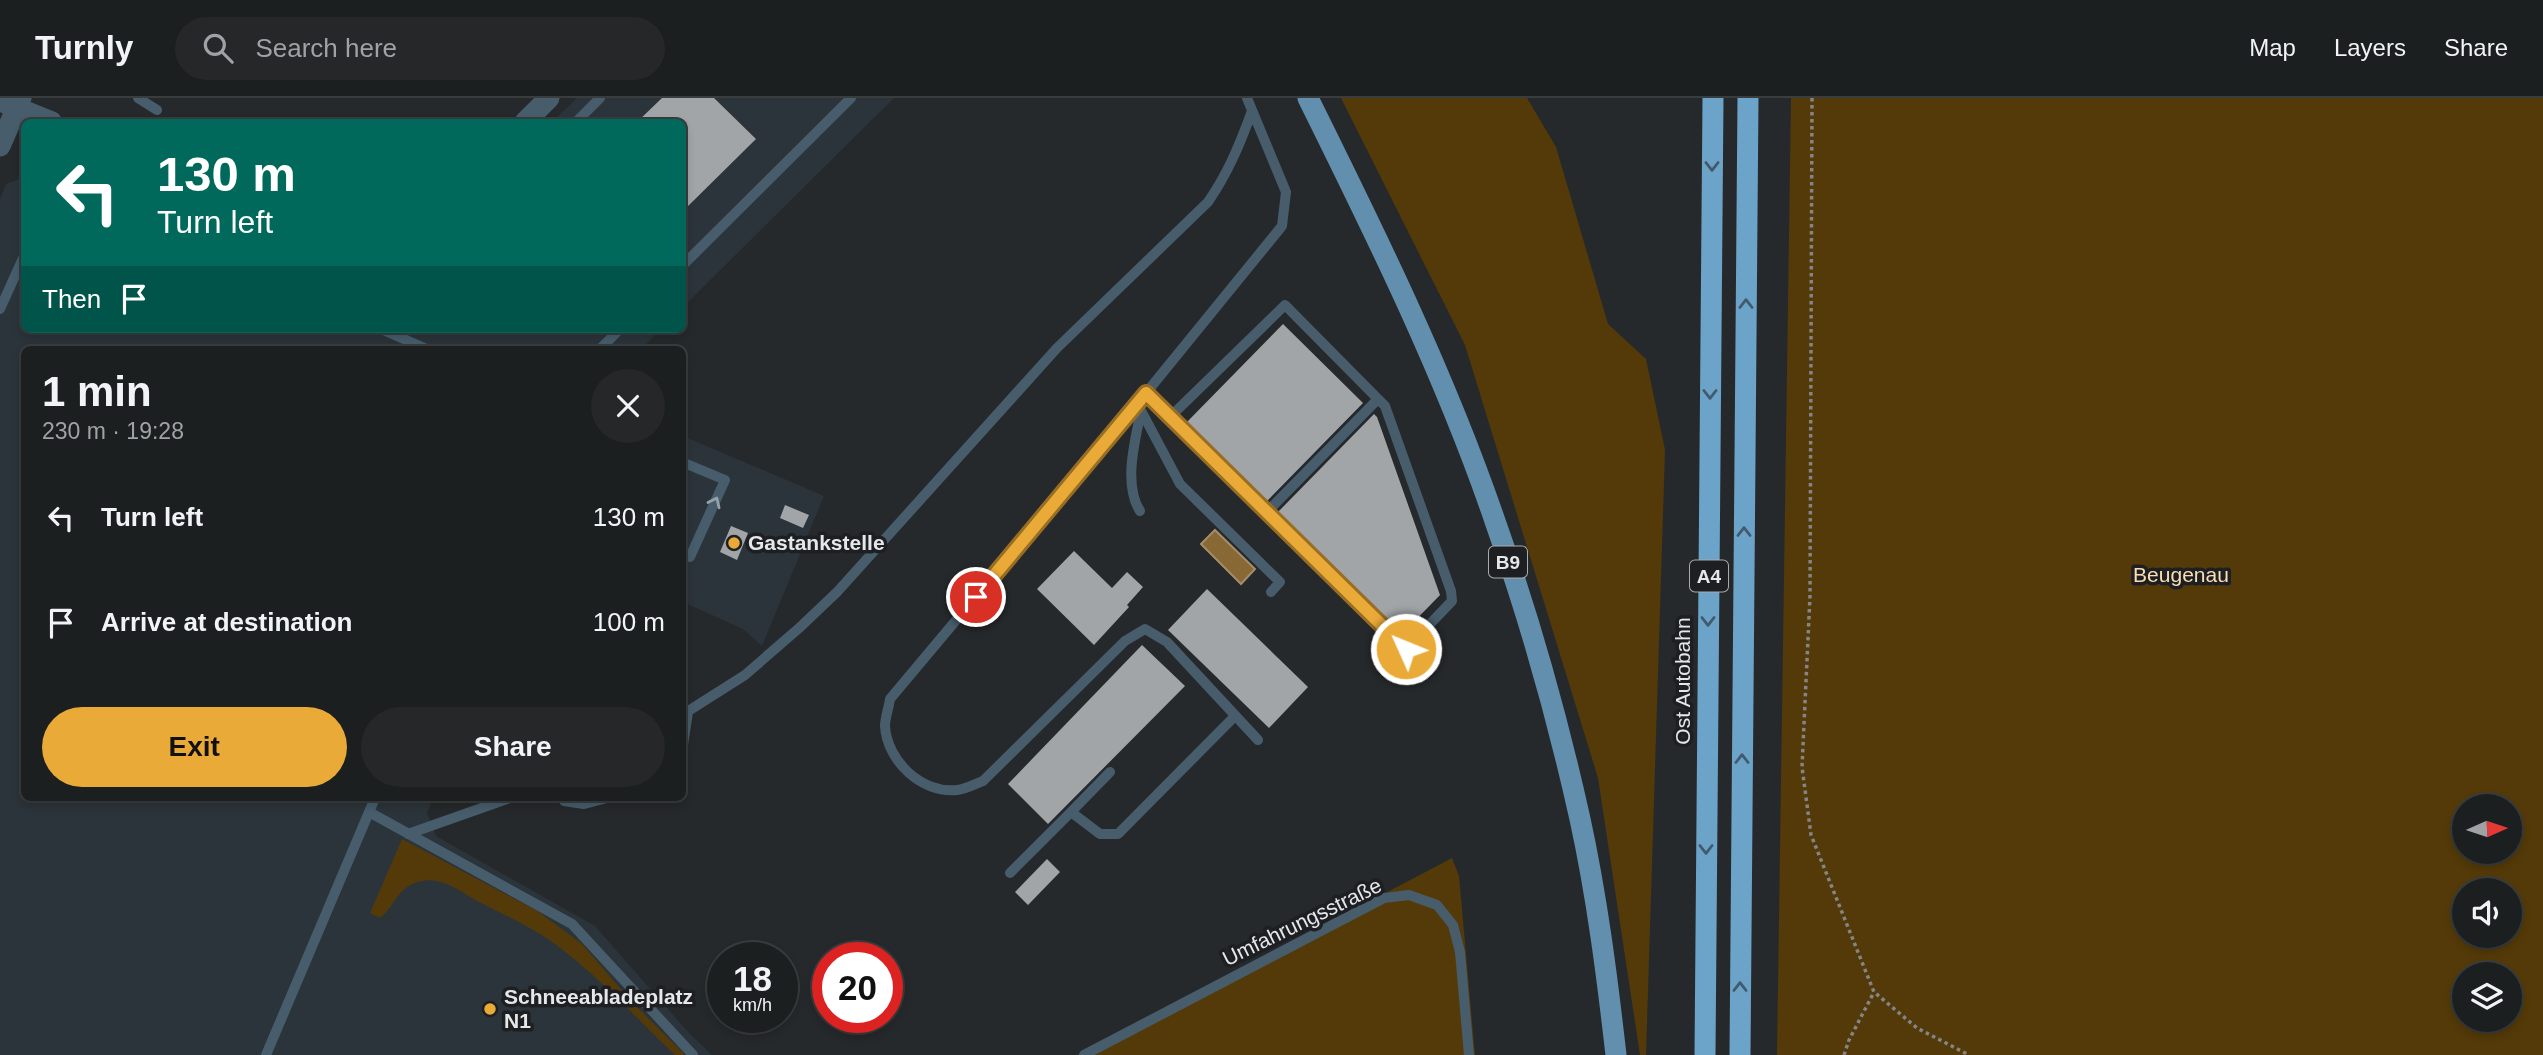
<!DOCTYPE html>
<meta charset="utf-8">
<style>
:root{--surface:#1c1f20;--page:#252729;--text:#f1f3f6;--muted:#a0a2a5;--line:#3a3d3e;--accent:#eaaa38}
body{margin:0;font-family:Helvetica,sans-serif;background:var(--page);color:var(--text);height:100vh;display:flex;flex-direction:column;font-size:26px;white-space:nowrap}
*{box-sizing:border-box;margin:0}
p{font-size:23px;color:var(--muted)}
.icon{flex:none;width:38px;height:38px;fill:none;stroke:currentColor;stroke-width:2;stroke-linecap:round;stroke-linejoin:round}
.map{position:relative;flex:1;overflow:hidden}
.side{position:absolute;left:21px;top:248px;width:665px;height:455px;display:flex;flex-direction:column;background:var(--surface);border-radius:10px;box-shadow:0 4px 10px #0003,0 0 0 2px var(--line)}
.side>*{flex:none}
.banner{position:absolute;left:21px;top:21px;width:665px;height:214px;border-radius:10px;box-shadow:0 4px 10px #0003,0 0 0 2px var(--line);background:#00695c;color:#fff;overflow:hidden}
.needle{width:46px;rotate:87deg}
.controls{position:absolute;left:2452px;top:696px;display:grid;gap:14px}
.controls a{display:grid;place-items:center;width:70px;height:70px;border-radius:50%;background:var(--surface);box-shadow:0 4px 10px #0003,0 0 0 2px var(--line);font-size:35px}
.speed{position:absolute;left:707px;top:844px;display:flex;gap:14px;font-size:35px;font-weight:700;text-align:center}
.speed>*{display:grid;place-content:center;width:91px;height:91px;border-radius:50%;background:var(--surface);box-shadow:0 4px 10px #0003,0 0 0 2px var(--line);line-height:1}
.speed small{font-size:18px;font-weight:400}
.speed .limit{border:10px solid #d22;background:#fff;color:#111}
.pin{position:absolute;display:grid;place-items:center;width:60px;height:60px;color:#fff;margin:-30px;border:4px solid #fff;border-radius:50%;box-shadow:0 2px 7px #0007}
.me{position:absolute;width:77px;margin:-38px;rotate:314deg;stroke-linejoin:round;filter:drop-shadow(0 0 5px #0008)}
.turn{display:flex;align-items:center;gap:24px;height:147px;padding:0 21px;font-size:32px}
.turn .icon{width:91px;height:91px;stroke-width:2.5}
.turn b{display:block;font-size:49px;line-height:60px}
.then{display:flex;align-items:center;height:66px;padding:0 21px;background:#0003;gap:14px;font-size:26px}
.round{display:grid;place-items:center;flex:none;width:74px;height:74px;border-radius:37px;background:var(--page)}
.head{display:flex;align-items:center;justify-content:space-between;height:119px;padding:0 21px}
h1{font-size:42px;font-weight:800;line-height:52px}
.action{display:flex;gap:14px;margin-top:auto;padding:14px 21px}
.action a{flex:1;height:80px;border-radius:42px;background:var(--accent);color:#111;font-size:28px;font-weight:800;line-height:80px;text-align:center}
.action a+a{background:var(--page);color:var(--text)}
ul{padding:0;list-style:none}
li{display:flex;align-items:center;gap:21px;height:105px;padding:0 21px}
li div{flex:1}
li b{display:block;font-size:26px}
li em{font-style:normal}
header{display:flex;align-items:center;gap:42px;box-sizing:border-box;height:98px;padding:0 35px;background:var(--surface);border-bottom:2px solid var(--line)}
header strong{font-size:33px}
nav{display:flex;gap:38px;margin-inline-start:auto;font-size:24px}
.search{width:490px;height:63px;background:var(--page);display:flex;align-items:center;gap:18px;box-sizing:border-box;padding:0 24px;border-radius:38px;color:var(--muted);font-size:26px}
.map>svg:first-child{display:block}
</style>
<header>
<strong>Turnly</strong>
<div class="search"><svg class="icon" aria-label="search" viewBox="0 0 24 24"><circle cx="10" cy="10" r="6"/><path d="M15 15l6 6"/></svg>Search here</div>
<nav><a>Map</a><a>Layers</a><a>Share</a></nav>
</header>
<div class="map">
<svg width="2543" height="957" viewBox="0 0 2543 957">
<rect width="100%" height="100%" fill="#26292b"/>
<path fill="#2b343a" d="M577,0h317l-211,209 -1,-185h-130z
M24,79v152h637l-21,21h-616v448h409l-6,15 9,23 159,90 93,106 24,23h-712v-856l6,-15z
M683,338l141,60 -62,150 -19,-17 -60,-27z"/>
<path fill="#543a08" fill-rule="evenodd" d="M1341,0h186l29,49 52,177 38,35 19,91 -19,605h-6l-42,-277 -133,-433z
M1791,0h752v957h-766zM2464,709h46v45h-46zM2464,793h46v45h-46zM2464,877h46v45h-46z
M402,741l137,73 43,32 50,58 53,53h-10c-41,-39 -80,-83 -127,-116 -22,-15 -48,-26 -71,-38 -19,-11 -37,-26 -59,-19 -21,6 -23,24 -38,36l-10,-5z
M1452,760l7,18 16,179h-397z"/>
<path fill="#886834" stroke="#a48e6a" stroke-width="2" d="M1215,432l40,39 -14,15 -40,-40z"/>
<path fill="#a1a5a8" d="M662,0h52l42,41 -74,73v-90h-45z
M1283,226l80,79 -96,98 -80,-79z
M1374,316l3,3 63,178 -38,39 -124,-122z
M785,407l24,10 -6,13 -23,-10z
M731,428l17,7 -11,27 -17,-8z
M1074,453l38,37 15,-16 16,15 -16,18 2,2 -35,38 -57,-56z
M1207,491l101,98 -39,41 -101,-98z
M1142,547l43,41 -137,138 -40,-40z
M1047,761l13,13 -32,33 -13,-13z"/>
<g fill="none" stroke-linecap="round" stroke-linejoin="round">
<path stroke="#838587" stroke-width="3.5" stroke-dasharray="3.5 3.5" stroke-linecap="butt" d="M1812,0l-2,498 -8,171 9,68 63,157 43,36 52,27
M1844,957l5,-15 25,-48"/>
<path stroke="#475d6c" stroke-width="10" d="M138,0l19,12
M1247,0l39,94 -4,34 -153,188 -239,285c-1,8 -5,19 -5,27 2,35 37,68 72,64 9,-1 18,-6 26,-9l142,-140 20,-12 22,13 91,98
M576,24l24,-24
M682,168l169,-168
M0,211l24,-53
M381,231l48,21
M599,252l21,-21
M1146,295l260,256 46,-48 -1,-10 -66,-185 -7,-7 -111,113
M1137,305l43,81 100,98 -9,10
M1170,319l115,-112 93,94
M682,364l43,18 -35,77 -8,-2
M1140,413c-17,-27 -5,-70 1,-100
M682,617l63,-40 53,-46 40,-38 219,-243 151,-146c20,-29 32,-58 44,-91
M682,653l6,-39
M563,700l1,3 20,3 23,-6
M369,714l203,112 121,131
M1071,714l39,-40
M408,736l102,-36
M1010,775l61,-61 29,22h18l117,-118
M266,957l109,-257
M1084,957l300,-157 25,-3 28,10 16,20 7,27 9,103"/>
<path stroke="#475d6c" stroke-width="21" d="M0,3l52,21
M525,24l24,-24
M0,48l21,-48"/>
<path stroke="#628fae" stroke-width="21" d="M1308,0c69,139 138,279 188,426 34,96 62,196 84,295 17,78 27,157 36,236"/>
<path stroke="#6ca3c8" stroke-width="21" d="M1705,957l8,-957
M1740,957l8,-957"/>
</g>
<defs><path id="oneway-chevron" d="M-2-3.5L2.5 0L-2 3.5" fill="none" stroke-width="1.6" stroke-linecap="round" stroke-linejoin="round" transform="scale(1.75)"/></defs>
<g stroke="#415a6d">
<use href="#oneway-chevron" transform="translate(1712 68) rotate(90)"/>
<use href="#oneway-chevron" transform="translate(1746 206) rotate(-90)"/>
<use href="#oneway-chevron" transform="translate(1710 296) rotate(90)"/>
<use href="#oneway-chevron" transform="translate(1744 434) rotate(-90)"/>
<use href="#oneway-chevron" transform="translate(1708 523) rotate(90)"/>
<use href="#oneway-chevron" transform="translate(1742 661) rotate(-90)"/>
<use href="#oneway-chevron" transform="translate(1706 751) rotate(90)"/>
<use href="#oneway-chevron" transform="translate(1740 889) rotate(-90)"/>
</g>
<use stroke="#96a2aa" href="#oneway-chevron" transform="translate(715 404) rotate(-65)"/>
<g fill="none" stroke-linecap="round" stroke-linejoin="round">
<g stroke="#986e24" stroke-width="18">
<path id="route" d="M976,499l170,-204 260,256"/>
</g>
<use href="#route" stroke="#eaaa38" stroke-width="12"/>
</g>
<g fill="#eaaa38" stroke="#1d1f22" stroke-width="2.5">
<circle cx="734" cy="445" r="7"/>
<circle cx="490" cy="911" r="7"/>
</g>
<g text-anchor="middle" stroke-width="7" stroke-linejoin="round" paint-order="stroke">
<g fill="#1d1f22" stroke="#a9abad" stroke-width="2">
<rect x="1489" y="448.5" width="38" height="31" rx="5"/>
<rect x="1690" y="462.5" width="38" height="31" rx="5"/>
</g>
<g font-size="19" font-weight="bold" fill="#e5e7e9">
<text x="1508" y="471">B9</text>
<text x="1709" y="485">A4</text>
</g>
<g font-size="21" font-weight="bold" fill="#e5e7e9" stroke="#1d1f22" text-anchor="start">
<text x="748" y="452">Gastankstelle</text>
<text x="504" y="906">Schneeabladeplatz<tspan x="504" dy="24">N1</tspan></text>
</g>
<g font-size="21" fill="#faddb1" stroke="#1d1f22">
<text x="2181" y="484">Beugenau</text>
</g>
<g font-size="21" fill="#e5e7e9" stroke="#1d1f22">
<text transform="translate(1683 583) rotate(-90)" y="7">Ost Autobahn</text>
<text transform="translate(1302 824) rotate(-26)" y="7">Umfahrungsstraße</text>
</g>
</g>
</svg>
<div class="controls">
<a><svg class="needle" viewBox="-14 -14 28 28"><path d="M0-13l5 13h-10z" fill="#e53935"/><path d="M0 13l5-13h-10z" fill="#a0a2a5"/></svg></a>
<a><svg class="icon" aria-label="sound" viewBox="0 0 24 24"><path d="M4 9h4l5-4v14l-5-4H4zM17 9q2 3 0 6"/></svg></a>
<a><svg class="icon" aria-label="layers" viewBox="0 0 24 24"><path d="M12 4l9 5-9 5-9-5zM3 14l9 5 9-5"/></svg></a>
</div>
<div class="speed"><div>18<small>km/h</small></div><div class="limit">20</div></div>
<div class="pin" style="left:976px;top:499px;background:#d93025"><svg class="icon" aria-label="arrive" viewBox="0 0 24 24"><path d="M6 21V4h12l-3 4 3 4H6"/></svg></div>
<svg class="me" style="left:1406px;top:551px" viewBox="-20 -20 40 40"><circle r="17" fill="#eaaa38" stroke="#fff" stroke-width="3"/><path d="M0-11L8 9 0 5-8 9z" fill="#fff"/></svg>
<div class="banner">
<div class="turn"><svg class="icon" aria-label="left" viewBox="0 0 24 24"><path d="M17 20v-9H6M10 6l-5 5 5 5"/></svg><div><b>130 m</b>Turn left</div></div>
<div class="then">Then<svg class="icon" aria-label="arrive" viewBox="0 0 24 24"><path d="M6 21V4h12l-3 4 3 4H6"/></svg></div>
</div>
<section class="side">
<div class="head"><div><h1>1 min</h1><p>230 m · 19:28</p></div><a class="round"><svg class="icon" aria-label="close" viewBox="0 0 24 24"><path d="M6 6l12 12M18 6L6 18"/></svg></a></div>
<ul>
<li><svg class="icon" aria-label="left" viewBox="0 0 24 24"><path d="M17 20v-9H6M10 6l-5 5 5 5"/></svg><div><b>Turn left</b></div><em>130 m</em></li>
<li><svg class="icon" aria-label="arrive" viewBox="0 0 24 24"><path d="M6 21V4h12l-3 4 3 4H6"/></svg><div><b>Arrive at destination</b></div><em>100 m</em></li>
</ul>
<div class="action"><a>Exit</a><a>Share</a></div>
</section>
</div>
